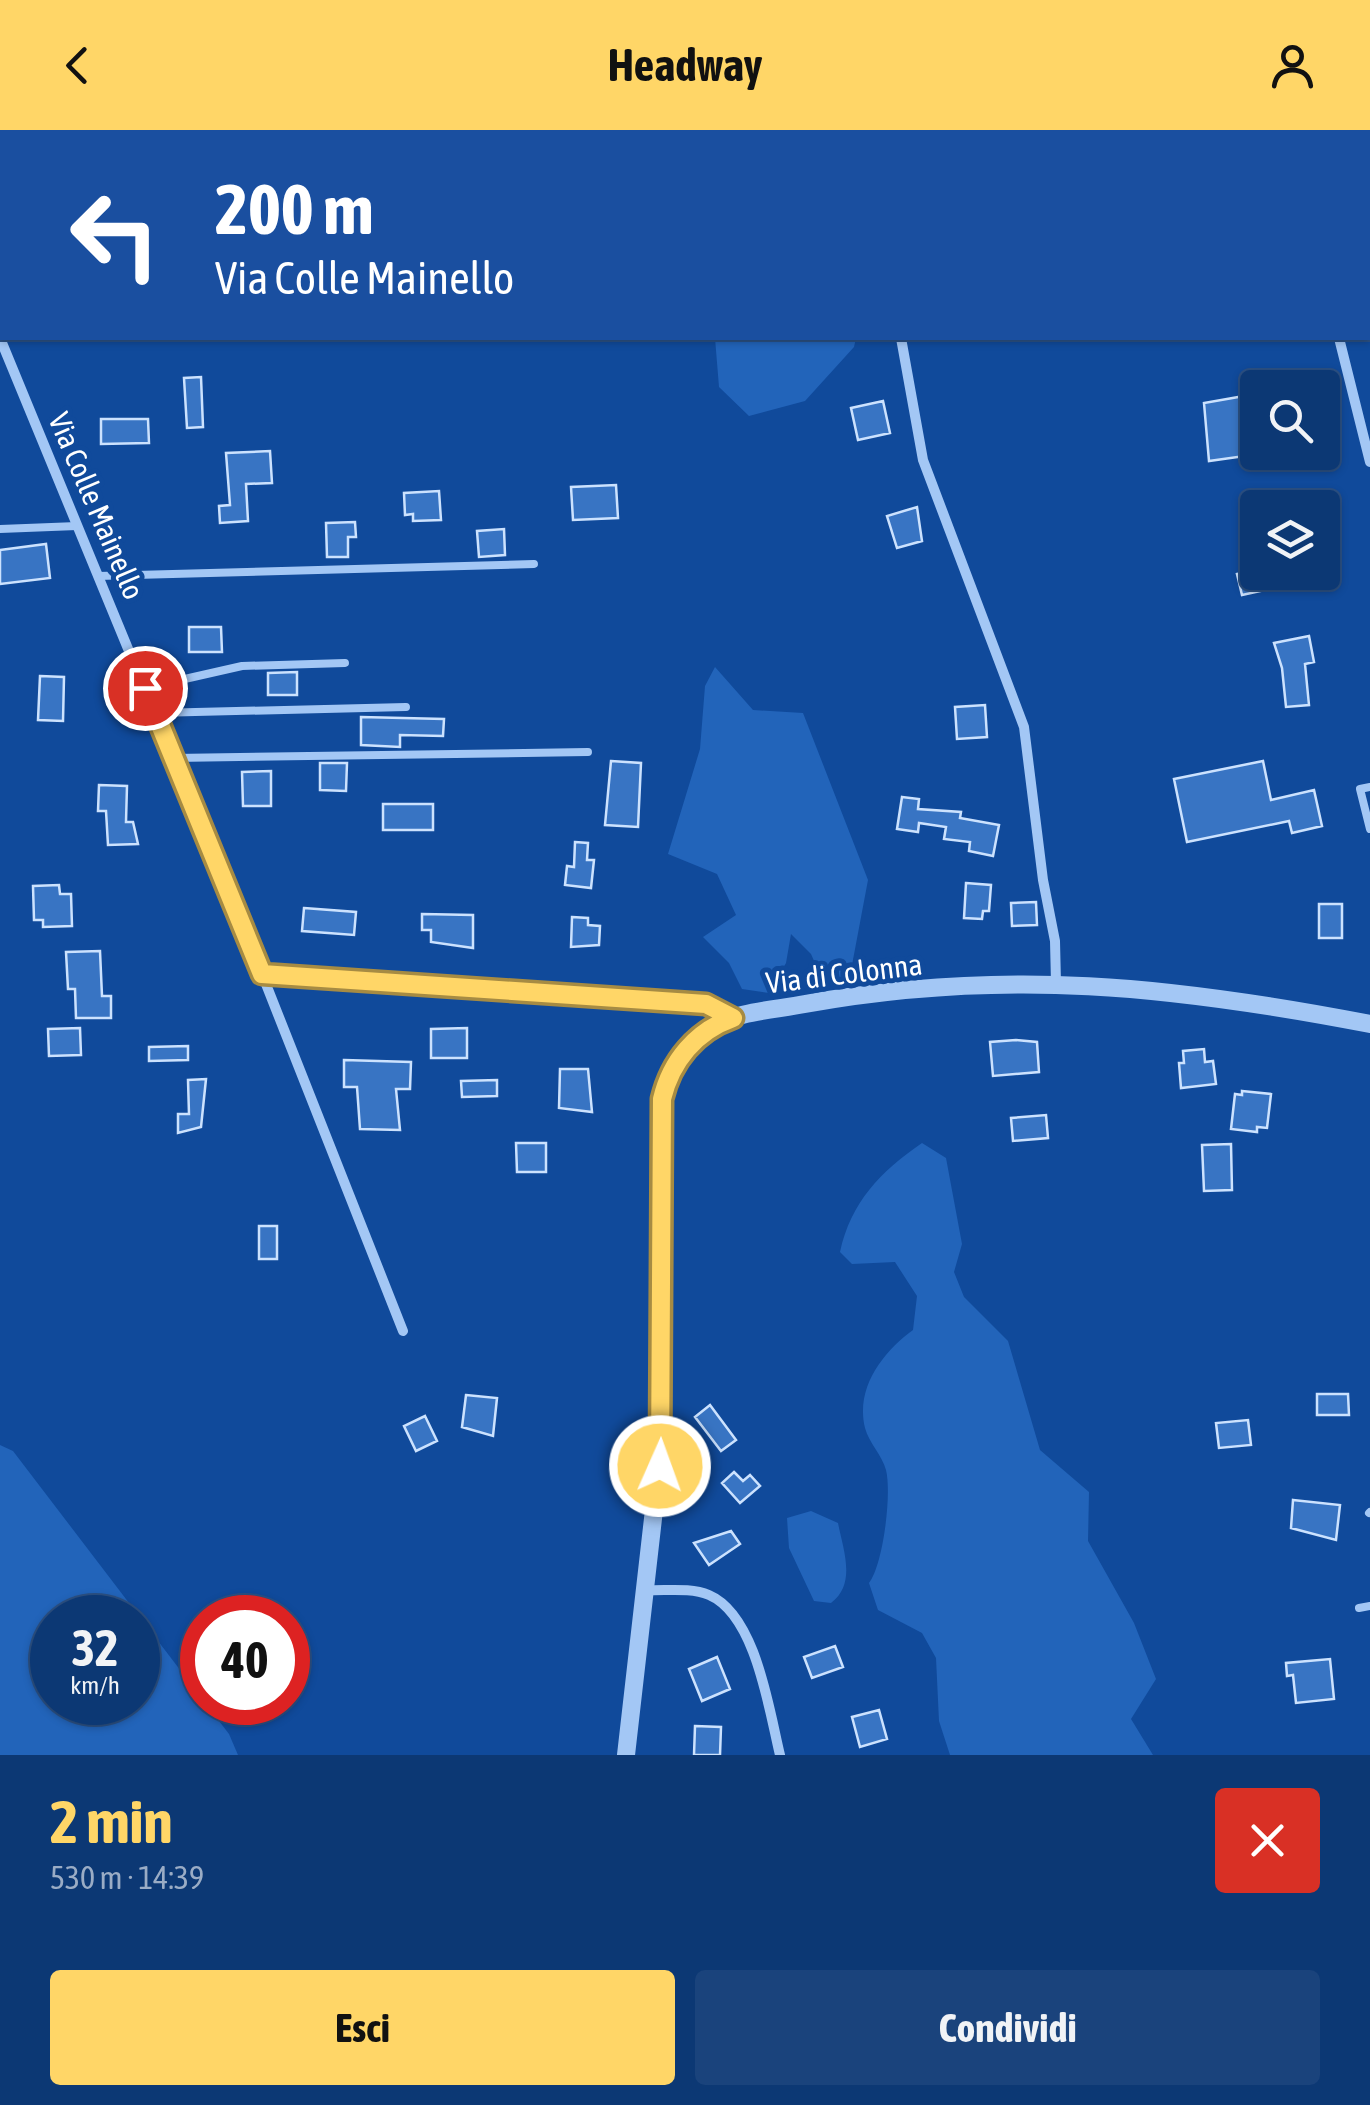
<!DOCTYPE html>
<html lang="it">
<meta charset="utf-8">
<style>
:root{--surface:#0c3874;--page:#1a437c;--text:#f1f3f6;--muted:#9aacc5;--line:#2c5286;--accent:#ffd667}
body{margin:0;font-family:"Asap Condensed",sans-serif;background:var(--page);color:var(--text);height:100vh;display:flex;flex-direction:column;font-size:38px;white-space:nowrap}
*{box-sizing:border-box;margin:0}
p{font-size:32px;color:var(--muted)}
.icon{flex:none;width:55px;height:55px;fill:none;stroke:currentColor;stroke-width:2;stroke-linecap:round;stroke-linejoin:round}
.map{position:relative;height:1625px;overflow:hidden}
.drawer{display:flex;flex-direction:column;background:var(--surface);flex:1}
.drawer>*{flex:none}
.banner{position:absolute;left:0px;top:0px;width:1370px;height:210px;box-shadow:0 2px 8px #0004,0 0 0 2px var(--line);background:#1a4fa0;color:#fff;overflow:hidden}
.fabs{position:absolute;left:1240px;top:240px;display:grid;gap:20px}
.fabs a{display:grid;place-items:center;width:100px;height:100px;border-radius:10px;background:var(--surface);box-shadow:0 2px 8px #0004,0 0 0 2px var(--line);font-size:50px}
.speed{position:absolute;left:30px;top:1465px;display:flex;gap:20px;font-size:50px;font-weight:700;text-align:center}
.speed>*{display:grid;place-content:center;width:130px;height:130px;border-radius:50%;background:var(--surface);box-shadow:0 2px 8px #0004,0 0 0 2px var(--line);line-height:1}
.speed small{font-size:25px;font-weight:400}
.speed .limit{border:15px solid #d22;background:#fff;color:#111}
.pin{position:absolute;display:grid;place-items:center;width:85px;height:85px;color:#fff;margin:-42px;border:5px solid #fff;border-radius:50%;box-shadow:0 2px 10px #0007}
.me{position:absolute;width:110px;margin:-55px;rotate:2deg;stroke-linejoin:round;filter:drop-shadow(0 0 8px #0008)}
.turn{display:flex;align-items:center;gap:35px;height:210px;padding:0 50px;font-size:45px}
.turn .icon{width:130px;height:130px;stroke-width:2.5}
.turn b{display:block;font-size:70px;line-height:85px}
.round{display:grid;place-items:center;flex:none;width:105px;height:105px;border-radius:10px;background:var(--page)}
.overview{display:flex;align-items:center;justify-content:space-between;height:170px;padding:0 50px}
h1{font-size:60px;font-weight:700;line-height:75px;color:var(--accent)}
.cta{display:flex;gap:20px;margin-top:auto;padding:20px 50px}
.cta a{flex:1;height:115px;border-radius:10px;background:var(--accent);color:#111;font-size:40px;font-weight:700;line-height:115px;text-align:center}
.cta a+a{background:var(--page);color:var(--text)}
header{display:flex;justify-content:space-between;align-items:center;height:130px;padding:0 50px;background:var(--accent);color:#111;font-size:45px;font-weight:700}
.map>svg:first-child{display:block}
</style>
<header><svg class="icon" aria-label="back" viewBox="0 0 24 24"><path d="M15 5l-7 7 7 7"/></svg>Headway<svg class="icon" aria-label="person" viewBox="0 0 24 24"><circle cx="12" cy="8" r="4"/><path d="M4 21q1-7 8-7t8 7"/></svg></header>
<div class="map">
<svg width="1370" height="1625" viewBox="0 0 1370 1625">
<rect width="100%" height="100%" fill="#104a9b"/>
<path fill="#2264ba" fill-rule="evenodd" d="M715,208h141l-2,9 -49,54 -56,15 -30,-29z
M715,537l38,43 50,3 65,167 -16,85 -13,18 -17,-4 -11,-25 -20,-20 -5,29 -17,30 -27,-4 -13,-26 -26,-26 33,-22 -19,-41 -49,-20 32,-105 5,-63z
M922,1013l24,15 16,86 -8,28 10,25 44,44 32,109 49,42 -1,49 46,82 22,56 -25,40 22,36h-203l-11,-34 -3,-63 -14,-25 -44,-23 -9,-27c14,-18 23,-89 17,-113 -4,-15 -17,-27 -21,-42 -10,-41 19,-77 48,-98l4,-34 -22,-34 -43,2 -12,-12c11,-50 40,-80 82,-109z
M0,1315l13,6 216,283 9,21h-238zM52,1488h86v84h-86z
M811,1381l27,12c5,26 19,61 -7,80l-17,-2 -25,-53 -2,-30z"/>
<path fill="#3874c3" stroke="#cce2fe" stroke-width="2.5" d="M201,247l2,50 -16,1 -3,-50z
M1244,266l5,34 -8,2 4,24 -36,5 -5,-58z
M883,271l7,32 -32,7 -7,-32z
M101,289h47l1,24 -48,1z
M270,321l2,32 -26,1 2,37 -28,2 -1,-17 11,-1 -4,-52z
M616,355l2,33 -45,2 -2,-33z
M439,361l2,29 -28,1v-7l-8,1 -1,-22z
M917,377l5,34 -25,7 -10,-32z
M355,392l1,15h-8v20h-21l-1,-34z
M504,399l1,26 -26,2 -2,-26z
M46,414l4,34 -50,6v-34z
M1258,440l18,2 3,15 -37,8 -5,-21z
M189,497h32l1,25h-33z
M1309,506l5,26 -9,2 4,41 -23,2 -4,-39 -8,-25z
M297,542v23h-29v-22z
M40,546l24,1 -1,44 -25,-1z
M985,575l2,32 -30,2 -2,-32z
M361,587l83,2 -1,17 -43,-1v12l-39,-2z
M611,631l30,2 -3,64 -33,-2z
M1263,631l8,39 43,-10 8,36 -30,7 -3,-12 -102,21 -13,-63z
M320,633h27l-1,28 -26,-1z
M271,641v35h-28l-1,-34z
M99,655l28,1 -1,36h7l5,22 -30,1 -2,-34h-8z
M902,667l17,2 -1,10 43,3 -1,6 39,7 -6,31 -24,-5 1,-9 -26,-3 2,-12 -27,-4 -1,9 -21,-3z
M383,674h50v26h-50z
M575,712l13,1 -1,17h7l-3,28 -26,-3 2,-19 7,1z
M966,753l25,2 -2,26h-6l-1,8 -18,-1z
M59,755l1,9h11l1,32 -29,1v-7h-9l-1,-34z
M1036,772l1,23 -25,1 -1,-23z
M1319,774h23v34h-23z
M304,778l52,4 -2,23 -52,-4z
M422,784l51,1v33l-42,-6v-12h-9z
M572,787l16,1v7l12,1 -1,19 -28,2z
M100,821l2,45h9v22h-35l-1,-29h-7l-2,-37z
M80,898l1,27 -32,1 -1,-27z
M467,898v30h-36v-29z
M1016,910l21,2 2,30 -46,4 -3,-34z
M188,916v14l-39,1v-14z
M1204,919l1,13 8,-1 3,23 -35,4 -2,-25h5l-1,-12z
M344,930l67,2 -1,27h-14l4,41 -40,-1 -3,-42h-13z
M560,939h28l4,43 -33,-4z
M206,949l-5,48 -23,6v-19h11l-1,-34z
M497,950v16l-35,1 -1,-16z
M1242,961l29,3 -4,34 -10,-1v5l-26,-3 4,-35 7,1z
M1046,985l2,23 -35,3 -2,-23z
M516,1013h30v29h-29z
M1231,1014l1,46 -28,1 -2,-46z
M259,1096h18v33h-18z
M1317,1264h31l1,21h-32z
M466,1265l31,3 -4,38 -31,-9z
M710,1275l26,35 -15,11 -26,-34z
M425,1286l12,25 -21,10 -12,-25z
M1248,1290l3,25 -32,3 -3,-25z
M734,1342l9,9 7,-6 10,11 -20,17 -18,-20z
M1293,1370l47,5 -4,35 -45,-12z
M731,1401l9,13 -31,21 -15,-22z
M835,1516l8,21 -31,11 -8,-21z
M717,1527l13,32 -28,12 -13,-32z
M1330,1529l4,40 -38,4 -3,-28 -6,1 -1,-13z
M879,1580l8,29 -27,8 -8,-30z
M695,1596l26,1 -1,28h-26z"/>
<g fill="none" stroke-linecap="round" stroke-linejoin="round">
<path stroke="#a3c7f5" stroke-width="8" d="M0,79h2
M0,399l77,-3
M98,446l436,-12
M145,558l97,-22 103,-3
M155,583l251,-6
M174,628l414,-6
M1370,657l-10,2 10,40
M1369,1383l1,-1
M1359,1478l11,-2"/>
<path stroke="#a3c7f5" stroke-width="10" d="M1290,0v2
M1025,2v-2
M0,208l262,636 444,29 26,14
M901,208l22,122 101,267 19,153 12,61 1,42
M1339,208l31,124
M262,844l141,357
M646,1460c20,1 44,-3 63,5 47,20 60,115 71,160"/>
<path stroke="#a3c7f5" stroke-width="18" d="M626,1625l33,-289 1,-348c4,-36 18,-70 50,-90 26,-17 65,-18 95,-24 200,-36 368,-18 565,20"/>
</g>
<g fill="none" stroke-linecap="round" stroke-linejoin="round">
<g stroke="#a68b43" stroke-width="25">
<path id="route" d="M145,558l117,286 444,30 27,14c-37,13 -62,43 -71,81l-2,367"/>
</g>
<use href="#route" stroke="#ffd667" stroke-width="18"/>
</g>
<g text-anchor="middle" stroke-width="10" stroke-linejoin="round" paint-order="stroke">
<g font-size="30" fill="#fff" stroke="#104a9b">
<text transform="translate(96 376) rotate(67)" y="10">Via Colle Mainello</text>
<text transform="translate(844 844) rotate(-7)" y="10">Via di Colonna</text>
</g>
</g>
</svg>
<div class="fabs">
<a><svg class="icon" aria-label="search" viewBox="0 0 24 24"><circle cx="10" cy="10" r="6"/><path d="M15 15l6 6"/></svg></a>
<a><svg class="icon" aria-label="layers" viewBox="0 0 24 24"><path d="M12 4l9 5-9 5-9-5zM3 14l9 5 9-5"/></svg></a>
</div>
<div class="speed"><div>32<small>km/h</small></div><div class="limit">40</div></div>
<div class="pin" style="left:145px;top:558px;background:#d93025"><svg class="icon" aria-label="arrive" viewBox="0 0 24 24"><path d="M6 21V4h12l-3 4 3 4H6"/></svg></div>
<svg class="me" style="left:660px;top:1336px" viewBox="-20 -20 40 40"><circle r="17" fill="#ffd667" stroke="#fff" stroke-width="3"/><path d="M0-11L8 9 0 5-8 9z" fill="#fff"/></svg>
<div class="banner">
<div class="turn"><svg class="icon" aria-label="left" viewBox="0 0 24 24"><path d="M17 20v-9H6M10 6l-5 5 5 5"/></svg><div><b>200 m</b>Via Colle Mainello</div></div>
</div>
</div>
<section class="drawer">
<div class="overview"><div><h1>2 min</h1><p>530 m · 14:39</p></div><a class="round" style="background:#d93025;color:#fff"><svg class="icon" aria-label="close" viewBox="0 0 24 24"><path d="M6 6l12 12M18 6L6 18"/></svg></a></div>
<div class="cta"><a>Esci</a><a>Condividi</a></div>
</section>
